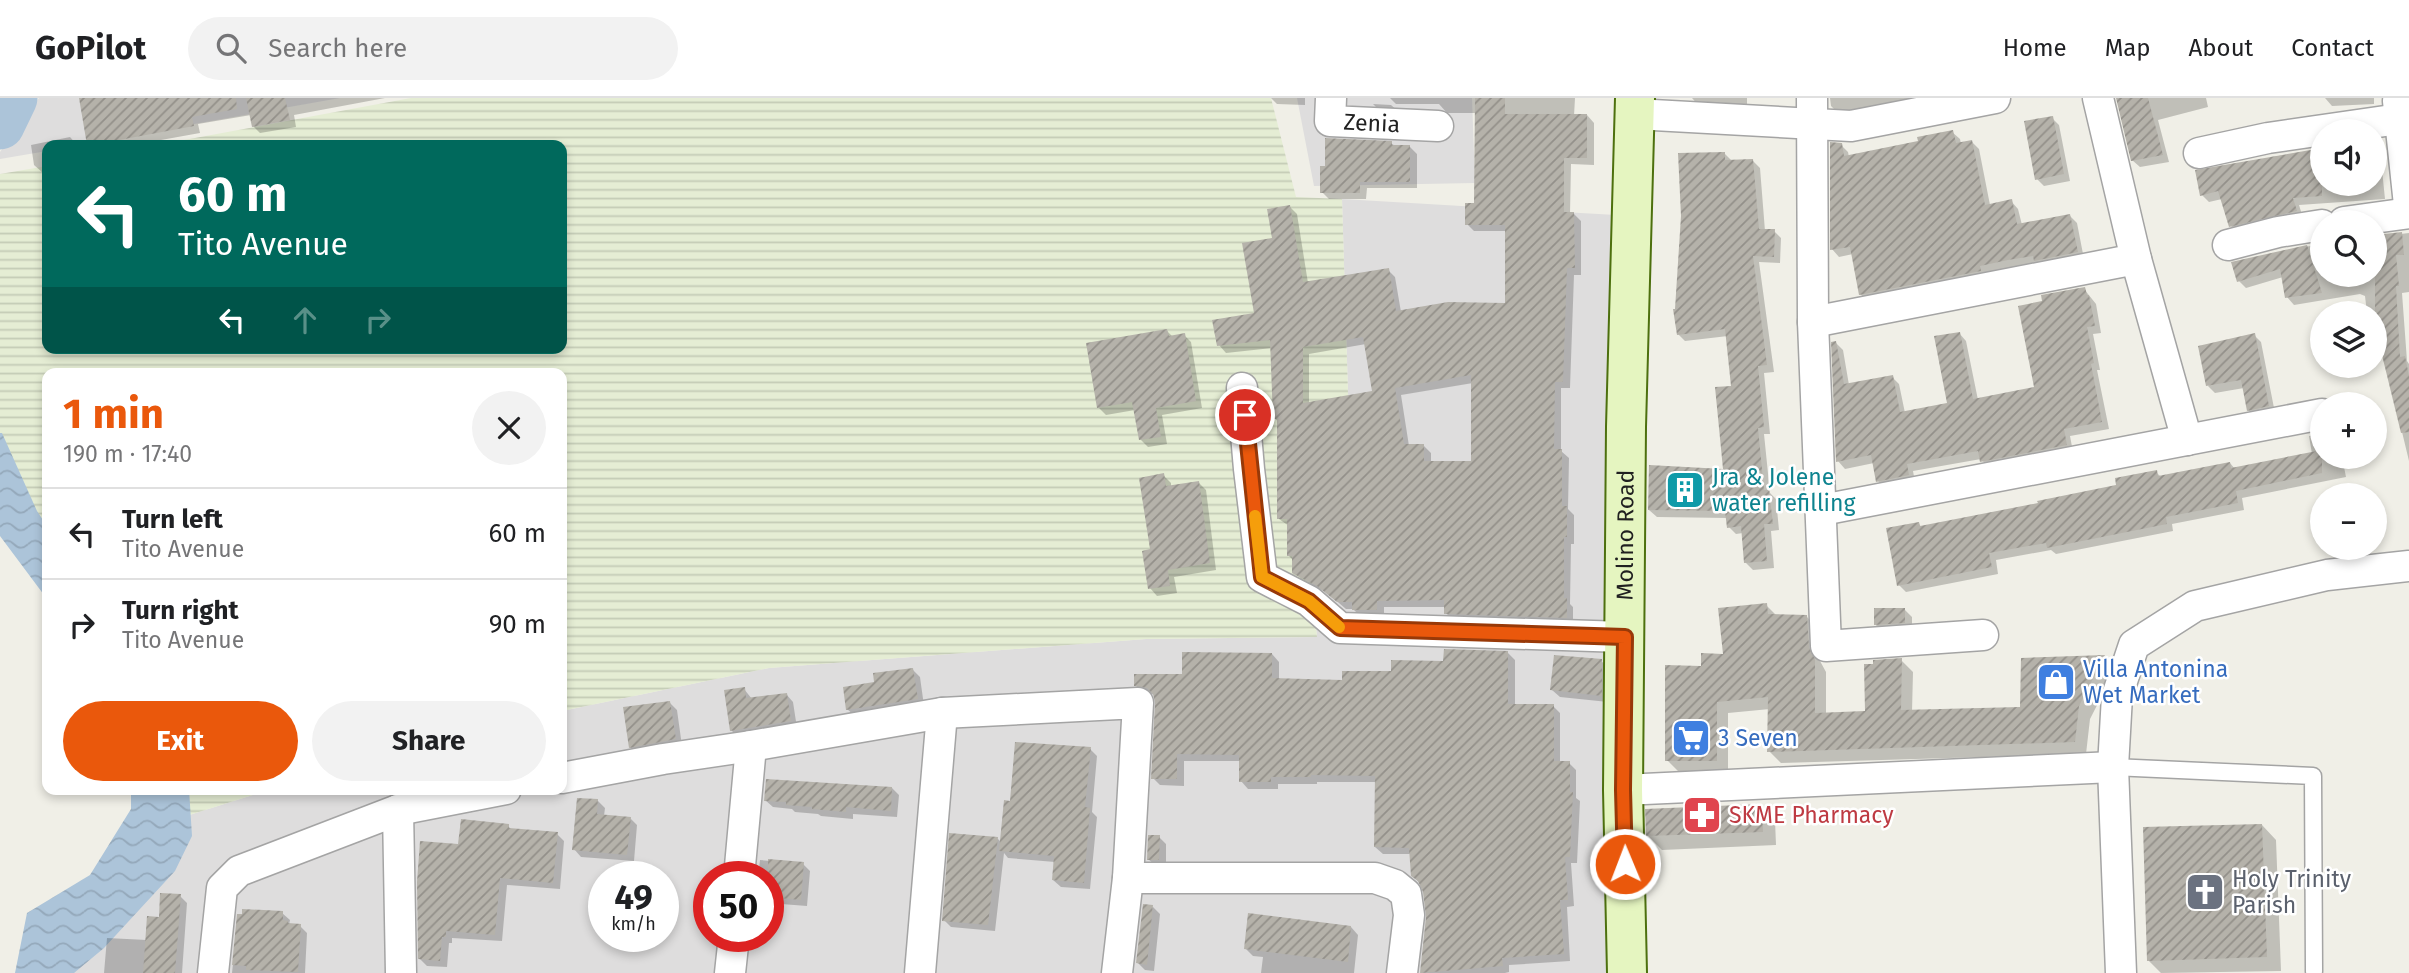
<!DOCTYPE html>
<meta charset="utf-8">
<style>
:root{--surface:#fff;--page:#f2f2f2;--text:#202124;--muted:#757577;--line:#e0e0e0;--accent:#ea580c}
body{margin:0;font-family:"Fira Sans",sans-serif;background:var(--page);color:var(--text);height:100vh;display:flex;flex-direction:column;font-size:26px;white-space:nowrap}
*{box-sizing:border-box;margin:0}
p{font-size:23px;color:var(--muted)}
.icon{flex:none;width:38px;height:38px;fill:none;stroke:currentColor;stroke-width:2;stroke-linecap:round;stroke-linejoin:round}
.map{position:relative;flex:1;overflow:hidden}
.sheet{position:absolute;left:42px;top:270px;width:525px;height:427px;display:flex;flex-direction:column;background:var(--surface);border-radius:14px;box-shadow:0 4px 10px #0003}
.sheet>*{flex:none}
.hud{position:absolute;left:42px;top:42px;width:525px;height:214px;border-radius:14px;box-shadow:0 4px 10px #0003;background:#00695c;color:#fff;overflow:hidden}
.tools{position:absolute;left:2310px;top:21px;display:grid;gap:14px}
.tools a{display:grid;place-items:center;width:77px;height:77px;border-radius:50%;background:var(--surface);box-shadow:0 4px 10px #0003;font-size:35px}
.speed{position:absolute;left:588px;top:763px;display:flex;gap:14px;font-size:35px;font-weight:700;text-align:center}
.speed>*{display:grid;place-content:center;width:91px;height:91px;border-radius:50%;background:var(--surface);box-shadow:0 4px 10px #0003;line-height:1}
.speed small{font-size:18px;font-weight:400}
.speed .limit{border:10px solid #d22;background:#fff;color:#111}
.pin{position:absolute;display:grid;place-items:center;width:60px;height:60px;color:#fff;margin:-30px;border:4px solid #fff;border-radius:50%;box-shadow:0 2px 7px #0007}
.me{position:absolute;width:77px;margin:-38px;rotate:359deg;stroke-linejoin:round;filter:drop-shadow(0 0 5px #0008)}
.turn{display:flex;align-items:center;gap:24px;height:147px;padding:0 21px;font-size:32px}
.turn .icon{width:91px;height:91px;stroke-width:2.5}
.turn b{display:block;font-size:49px;line-height:60px}
.lanes{display:flex;align-items:center;height:66px;padding:0 21px;background:#0003;justify-content:center;gap:35px;direction:ltr}
.lanes .off{opacity:.35}
.round{display:grid;place-items:center;flex:none;width:74px;height:74px;border-radius:37px;background:var(--page)}
.head{display:flex;align-items:center;justify-content:space-between;height:119px;padding:0 21px}
h1{font-size:42px;font-weight:700;line-height:52px;color:var(--accent)}
.cta{display:flex;gap:14px;margin-top:auto;padding:14px 21px}
.cta a{flex:1;height:80px;border-radius:42px;background:var(--accent);color:#fff;font-size:28px;font-weight:700;line-height:80px;text-align:center}
.cta a+a{background:var(--page);color:var(--text)}
ul{padding:0;list-style:none}
li{display:flex;align-items:center;gap:21px;height:91px;padding:0 21px;border-top:2px solid var(--line)}
li div{flex:1}
li b{display:block;font-size:26px}
li em{font-style:normal}
header{display:flex;align-items:center;gap:42px;box-sizing:border-box;height:98px;padding:0 35px;background:var(--surface);border-bottom:2px solid var(--line)}
header strong{font-size:33px}
nav{display:flex;gap:38px;margin-inline-start:auto;font-size:24px}
.search{width:490px;height:63px;background:var(--page);display:flex;align-items:center;gap:18px;box-sizing:border-box;padding:0 24px;border-radius:38px;color:var(--muted);font-size:26px}
.map>svg:first-child{display:block}
</style>
<header>
<strong>GoPilot</strong>
<div class="search"><svg class="icon" aria-label="search" viewBox="0 0 24 24"><circle cx="10" cy="10" r="6"/><path d="M15 15l6 6"/></svg>Search here</div>
<nav><a>Home</a><a>Map</a><a>About</a><a>Contact</a></nav>
</header>
<div class="map">
<svg width="2409" height="875" viewBox="0 0 2409 875">
<defs>
<pattern id="farmland-rules" width="6" height="5" patternUnits="userSpaceOnUse" patternTransform="scale(1.75)"><rect width="6" height="5" fill="#e5edd4"/><path d="M0 2.5h6" fill="none" stroke="#c4cbb6"/></pattern>
<pattern id="water-waves" width="16" height="10" patternUnits="userSpaceOnUse" patternTransform="scale(1.75)"><rect width="16" height="10" fill="#acc4d9"/><path d="M0 5q4-4 8 0t8 0" fill="none" stroke="#94a8ba"/></pattern>
<pattern id="building-hatch" width="6" height="6" patternUnits="userSpaceOnUse" patternTransform="scale(1.75)"><rect width="6" height="6" fill="#b5b2aa"/><path d="M-1 1l2-2M0 6l6-6M5 7l2-2" fill="none" stroke="#93908a"/></pattern>
</defs>
<rect width="100%" height="100%" fill="#f0efe7"/>
<path fill="#dedddd" fill-rule="evenodd" d="M39,0h301l-263,47h-30v6l-47,8v-7z
M1297,0h175l3,85 -161,3z
M1342,101l291,17 -6,757h-1594l150,-156 89,-28h290v-78l207,-43 377,-29 171,-2 -18,-179 51,-1zM604,779h59v59h-59zM709,779h59v59h-59z"/>
<path fill="url(#farmland-rules)" d="M411,0h860l25,99 46,2 8,258 -51,2 18,178 -171,2 -377,29 -207,43v-338h-515v200l-47,-79v-320l47,-8v182h515v-203h-405z
M172,691h100l-89,28z"/>
<path fill="url(#water-waves)" d="M0,335h2l35,78 10,15v73l-47,-63z
M131,691h58l3,47 -17,35 -71,77 -30,25h-59l12,-60 63,-38 41,-66z"/>
<path fill="#0003" fill-rule="evenodd" d="M80,0h305l-91,17 2,12 -36,6 -7,-7 -2,-11 -53,9 2,9 -67,12h-44z
M1271,0h34v7l-28,-1z
M1390,0h185l-1,18 13,-1 7,8v42l-23,-1 -1,50h4l7,7v54h-7l-4,113h-9v63l8,7 -1,51 6,6v29h-3l-1,60 3,3v17l-120,-4 -7,-7v-6h-62v10h-23l-8,-8h-7l-20,-17 -24,-12 -8,-8v-11l-5,-5v-30l-10,-7v-97l-5,-4 -2,-70 -46,5 -7,-8 37,-31 18,-75 16,-32 7,7 11,69 80,-13 7,7 6,35 106,-7v-74h-33l-7,-7 9,-19 1,-92h-30l-8,-9h-43zM1366,246l8,49 -65,11v-50zM1473,285v80h-42v-10l-7,-7h-15l-8,-51z
M1747,0v9l-48,-1 -7,-8z
M1830,0h82l1,6 -74,10 -8,-8z
M2118,0h88l2,9 -50,13 11,42 -29,5 -8,-7z
M2325,0h49v6l-42,2z
M1373,6l18,1 8,7h-18z
M2052,20l7,7 11,56 -26,5 -7,-7z
M1952,34l8,7 1,5 11,-2 7,7 11,56 21,-4 7,8 4,16 48,-9 7,7 7,36 -41,8 -4,-4 -23,4 -30,6 1,5 -119,23 -8,-7 -7,-40 -14,3 -7,-8 9,-104 7,7 1,5 71,-14z
M70,39l7,8h-30v26l-5,1 -8,-7 -3,-20z
M1391,45l4,3 15,1 7,7v34h-50l-1,11h-37l-7,-7z
M2375,47l5,5 5,49 -86,6 4,13 -65,15 -7,-7 -9,-27 -13,3 -7,-7 69,-38 51,-7v34h53z
M1724,55l8,8h21l7,7 5,63h9l7,7 -1,25 -21,-1 15,110 -10,1 6,61h-6l6,59 6,6 3,31 -8,1 3,37 -21,2 -8,-8 -2,-29 -7,1 -7,-7 -1,-9 -71,-1 -8,-7 76,-39 8,-84 -5,-51 -43,5 -7,-7z
M2409,135v59l-7,1 5,68 2,3v97l-25,-104 -9,-1v-43h-8l-2,-17 -5,-2 -66,11 -7,-8 -4,-20 -37,11 -7,-7 43,-30 40,-7v31h53v-38z
M2084,191l12,15 5,29 -8,1 7,36h-3l12,59 -39,7 3,16 -84,16 -8,-9 -68,12 2,11 -30,6 -7,-7 -4,-18 -29,6 -7,-8 -2,-118 7,7 6,35 43,-8 7,7 6,29 44,-9 10,-71 7,8 12,59 58,-11 8,-86z
M1167,233l6,6 11,-2 7,7 11,66 -40,7 5,29 -19,3 -8,-8 -5,-29 -29,5 -8,-8z
M2254,237l7,7 14,71 -19,4 -8,-7 -4,-22 -29,5 -7,-7z
M2322,336v23h20l4,20 -104,21 2,12 -72,14 1,7 -117,23 -5,-4 -55,10 2,14 -92,18 -7,-7 20,-61 3,4 196,-41 38,-15 5,5 69,-14 5,6 77,-15 -3,-18z
M1163,377l8,8v4l28,-4 7,7 10,80 -42,7 3,16 -20,3 -7,-8 2,-37z
M1766,507l11,11h29l12,12 2,33 6,11v42l40,-1 35,-53 12,12 -1,40 110,-3 1,-49 82,-3 11,11 -26,51 -4,35 -305,9 -12,-12 1,-42 -42,4v59h-49l-12,-12 35,-92 23,-12z
M1905,512l7,7v13l-30,2 -7,-8z
M1508,555l7,7v46h38l7,7v49l9,1 7,7v28l4,3 -3,62h-6l3,43 -7,1 3,54 -61,4v7l-4,1h-84l7,-60 -3,-23 -12,-15 -1,-21h-29l-8,-7 2,-65h-60v2h-39v5h-30l-7,-8v-20h-57v25l-24,-1 -7,-7 4,-75 -2,-8 -12,-3 -8,-7 48,-9 89,-22 7,8v18l65,2z
M1601,563l8,7 -1,34 -48,-5 -8,-7z
M913,572l7,7 4,29 -69,10 -8,-7 29,-25z
M744,591l8,10 34,-5 7,8 4,26 -58,10 -7,-7z
M670,605l7,7 5,36 -44,8 -8,-7z
M1090,651l7,7 -5,56 5,5 -7,72 -29,-2 -8,-7 2,-18 -47,-4 -4,-5 -9,78 -44,-4 -7,-7 53,-82 5,5 9,-40z
M892,690l7,7 -2,22 -44,-3v5l-32,-3 -3,-2 -23,-2 -3,-3 -19,-2 -8,-7z
M385,691h34v2l-29,3z
M598,703l7,7 -1,8 26,2 7,7 -3,36 -53,-4 -7,-8z
M1761,708l14,14 1,25 -114,5 -14,-14z
M2262,727l14,15 5,131 -120,2 -13,-13z
M508,728l5,5 44,3 7,7 -4,48 -53,-4 -5,56 -50,-3v5h-3l-2,24 -20,-1 -7,-7 40,-113z
M1159,739l7,7v22h-10l-8,-7z
M760,762l43,4 7,7 -3,35 -39,-3v-26h-10z
M664,789l7,8 -3,34 -5,-1z
M180,798l7,7 -5,70h-78l3,-35 40,2 13,-21z
M1153,809l7,7 -6,57 -9,-1 -7,-7z
M282,815l8,7 -1,5 11,1 7,7 -2,40h-73l6,-57z
M1351,829l7,8 -4,38h-93l2,-16 -10,-1 -7,-7z"/>
<g fill="none" stroke-linecap="round" stroke-linejoin="round">
<path stroke="#acc4d9" stroke-width="49" d="M0,27l13,-27"/>
</g>
<path fill="url(#building-hatch)" fill-rule="evenodd" d="M79,0h157l1,11 -45,8 2,9 -80,15v4h-27z
M246,0h39l5,22 -38,7z
M1475,0h30v16h82v44h-23v54h10l1,56h-8l-4,114h-8l-1,67h8v57h5v31h-3v61h3v20l-123,-4v-14l-67,1v9h-25v-8h-15l-20,-16 -25,-13v-17h-5v-37h-10v-100h-4l-3,-79 -53,6 -5,-26 42,-7 -12,-70 30,-5 -5,-29 23,-4 13,77 86,-14 7,43 52,-9 57,1v-78h-40v-22h9zM1363,239l9,54 -69,12v-56zM1471,277v86h-47v-17h-20l-9,-56z
M2116,0h32l15,57 -32,6z
M2053,18l11,58 -29,6 -11,-59z
M1953,32l3,13 16,-3 13,65 27,-6 5,25 53,-10 8,38 -44,9 -1,-5 -25,4 -28,6 1,5 -122,24 -9,-48 -20,3v-108l12,1 2,13 74,-15 -1,-4z
M1325,40l67,3v4h18v37h-50v11h-40v-27h5z
M2322,50v48l-29,2 4,13 -68,16 -11,-36 -18,5 -5,-26z
M1725,54v8l28,-1 6,70h16l-1,28 -21,-1 14,109 -9,1 6,61 -6,1 6,62h5l4,34h-9l3,37 -23,2 -3,-37 -14,2 -2,-17 -77,-1 1,-45 74,4 -8,-82 16,-1 -6,-57 -48,6 -4,-26h2l6,-93 -3,-63z
M2402,134l2,23h-8l3,31h-3l4,71 5,-1 4,20v56l-8,1 -20,-82h-6v-116z
M2307,147l15,48 -37,5 -5,-29 -43,13 -6,-20z
M2085,189l2,8h2l6,31 -8,1 7,36 -3,1 11,58 -38,7 3,16 -87,17 -2,-11 -71,13 2,11 -33,7 -5,-27 -35,7 -5,-120 5,-1 8,43 49,-9 7,37 47,-9 -13,-67 26,-4 13,67 61,-12 -16,-81 24,-5 -1,-6z
M1167,231l2,7 16,-3 11,68 -40,7 5,29 -22,3 -7,-38 -35,6 -11,-65z
M2255,235l14,73 -22,5 -6,-31 -35,6 -8,-40z
M2322,352v23l-86,18 2,12 -72,14 1,7 -120,24 -1,-5 -57,10 3,14 -95,19 -11,-58 33,-6 1,4 118,-23 -1,-2 79,-16 -1,-7 42,-8 1,6 72,-14 1,6z
M1164,375l2,13 33,-5 11,82 -42,7 2,16 -22,3 -6,-38 8,-2 -11,-71z
M1767,505l1,11 39,1 2,32 6,12v54l50,-2 -1,-47h9v-4l29,-2 -1,52 119,-3 1,-49 84,-3 -26,51 -4,36 -308,10 1,-55 -51,5v59h-52v-96l36,1v-13l22,1 -5,-46z
M1874,510h31v15l-31,2z
M1444,551l64,2v53h46v57h16v31h3l-3,65h-5l3,43h-8l4,54 -62,4 1,8 -83,7 6,-56 -3,-25 -5,-11 -7,-5 -2,-28 -35,-1 1,-71 -64,-1v2h-40v5h-32v-27l-62,-1v25h-26l4,-76 -2,-9 -6,-6 -13,-2v-12h48v-22l90,1v25l70,2v-9h49v-11l52,1z
M1554,557l48,4v37l-52,-6z
M913,570l5,31 -72,11 -3,-23 31,-5 -1,-9z
M745,589l1,11 41,-5 4,28 -61,10 -6,-41z
M670,603l6,38 -47,9 -6,-41z
M1015,644l76,5 -6,60 5,1 -6,75 -32,-3 2,-24 -55,-5 5,-51 6,1z
M766,681l126,8 -1,24 -45,-4v5l-34,-3v-2l-26,-2v-3l-22,-1z
M577,700l21,1 -1,15 34,3 -4,38 -55,-5z
M1762,706l1,28 -117,4 -1,-27z
M461,721l48,5v4l49,4 -5,51 -53,-5 -5,57 -49,-4v6h-4l-2,24 -22,-2 -1,-77 3,-41 38,3z
M2262,726l5,133 -120,4 -4,-134z
M949,735l49,4 -10,88 -46,-4z
M1148,737h12l-1,25h-12z
M768,761l36,3 -3,38 -33,-3z
M160,795l21,1 -6,79h-32l4,-57 12,1z
M1143,806l10,1 -6,60 -11,-2z
M242,811l41,2v9l5,1v2l13,1 -3,48 -52,-2v-4l-14,-1 5,-51h5z
M1248,815l103,13 -3,36 -104,-13z"/>
<g fill="none" stroke-linecap="round" stroke-linejoin="round">
<g stroke="#a4a4a4" stroke-width="19">
<path id="lane" d="M2113,669l200,9 1,195"/>
</g>
<g stroke="#a4a4a4" stroke-width="33">
<g id="street">
<path id="s1" d="M1331,0l-1,23 108,5"/>
<path d="M1812,0l1,224 13,324 157,-11"/>
<path d="M2098,0l38,161 51,181"/>
<path d="M2398,3l11,104"/>
<path d="M1635,16l216,12 144,-28"/>
<path d="M2199,55l69,-15 131,-19"/>
<path d="M2344,124l65,-9"/>
<path d="M2228,147l50,-13 44,-7"/>
<path d="M1813,224l323,-63"/>
<path d="M1242,290l7,81 13,108 47,24 31,27 284,9"/>
<path d="M1822,412l500,-96"/>
<path d="M562,680l101,-19 88,-13 191,-33 196,-10 -10,175 -11,95"/>
<path d="M1623,692l490,-23"/>
<path d="M398,712l108,-21"/>
<path d="M739,779l12,-131"/>
<path d="M1128,780h247l20,7 11,9 3,21 -7,58"/>
<path d="M213,875l9,-85 17,-17 159,-61 3,163"/>
<path d="M730,875l4,-37"/>
<path d="M920,875l22,-260"/>
<path d="M2121,875l-8,-206 4,-71 17,-51 61,-39 132,-31 82,-9"/>
</g>
</g>
<g stroke="#4d700e" stroke-width="42">
<g id="secondary">
<path id="s2" d="M1627,875l-4,-183 3,-363 9,-329"/>
</g>
</g>
<use href="#lane" stroke="#fff" stroke-width="16"/>
<use href="#street" stroke="#fff" stroke-width="30"/>
<use href="#secondary" stroke="#e5f5c0" stroke-width="38"/>
</g>
<g fill="none" stroke-linecap="round" stroke-linejoin="round">
<g stroke="#983908" stroke-width="18">
<path id="route" d="M1245,317l17,162 47,24 31,27 285,9 -2,153 2,74"/>
</g>
<use href="#route" stroke="#ea580c" stroke-width="12"/>
<path stroke="#f59e0b" stroke-width="12" d="M1255,418l7,61 47,24 30,26"/>
</g>
<defs>
<g id="building-square" transform="scale(2.0125)"><rect x="-9" y="-9" width="18" height="18" rx="4" fill="#0f9aa8" stroke="#fff"/><path d="M-4-6H4V6H1V3H-1V6H-4ZM-2.5-4.3h1.7v1.8h-1.7ZM.8-4.3h1.7v1.8H.8ZM-2.5-1h1.7V.8h-1.7ZM.8-1h1.7V.8H.8Z" fill="#fff"/></g>
<g id="shop-square" transform="scale(2.0125)"><rect x="-9" y="-9" width="18" height="18" rx="4" fill="#3f7fe0" stroke="#fff"/><path d="M-5-2.5h2.3a2.7 3.5 0 0 1 5.4 0H5L5.5 6h-11ZM-1.5-2.5h3a1.5 2.3 0 0 0-3 0Z" fill="#fff"/></g>
<g id="supermarket-square" transform="scale(2.0125)"><rect x="-9" y="-9" width="18" height="18" rx="4" fill="#3f7fe0" stroke="#fff"/><path d="M-6-5.5h2.5l.6 2H6L4.5 2H-2.5L-4.4-4H-6ZM-1.5 3.2a1.3 1.3 0 1 0 .1 0ZM3 3.2a1.3 1.3 0 1 0 .1 0Z" fill="#fff"/></g>
<g id="pharmacy-square" transform="scale(2.0125)"><rect x="-9" y="-9" width="18" height="18" rx="4" fill="#e0444e" stroke="#fff"/><path d="M-2-6h4v4h4v4h-4v4h-4v-4h-4v-4h4Z" fill="#fff"/></g>
<g id="church-square" transform="scale(2.0125)"><rect x="-9" y="-9" width="18" height="18" rx="4" fill="#6b7280" stroke="#fff"/><path d="M-1.2-6h2.4v3.5h3.3v2.4h-3.3V6h-2.4V-.1h-3.3v-2.4h3.3Z" fill="#fff"/></g>
</defs>
<g fill-rule="evenodd">
<use href="#building-square" x="1685" y="392"/>
<use href="#shop-square" x="2056" y="584"/>
<use href="#supermarket-square" x="1691" y="640"/>
<use href="#pharmacy-square" x="1702" y="717"/>
<use href="#church-square" x="2205" y="794"/>
</g>
<g text-anchor="middle" stroke-width="5" stroke-linejoin="round" paint-order="stroke">
<g font-size="23" fill="#202020" stroke="#fff">
<text dy="8" stroke="none"><textPath href="#s1" startOffset="65">Zenia</textPath></text>
<text dy="8" stroke="none"><textPath href="#s2" startOffset="438">Molino Road</textPath></text>
</g>
<g font-size="23" fill="#0d838f" stroke="#fff" text-anchor="start">
<text x="1712" y="387">Jra &amp; Jolene<tspan x="1712" dy="26">water refilling</tspan></text>
</g>
<g font-size="23" fill="#366cbe" stroke="#fff" text-anchor="start">
<text x="2083" y="579">Villa Antonina<tspan x="2083" dy="26">Wet Market</tspan></text>
<text x="1718" y="648">3 Seven</text>
</g>
<g font-size="23" fill="#be3a42" stroke="#fff" text-anchor="start">
<text x="1729" y="725">SKME Pharmacy</text>
</g>
<g font-size="23" fill="#5b616d" stroke="#fff" text-anchor="start">
<text x="2232" y="789">Holy Trinity<tspan x="2232" dy="26">Parish</tspan></text>
</g>
</g>
</svg>
<div class="tools">
<a><svg class="icon" aria-label="sound" viewBox="0 0 24 24"><path d="M4 9h4l5-4v14l-5-4H4zM17 9q2 3 0 6"/></svg></a>
<a><svg class="icon" aria-label="search" viewBox="0 0 24 24"><circle cx="10" cy="10" r="6"/><path d="M15 15l6 6"/></svg></a>
<a><svg class="icon" aria-label="layers" viewBox="0 0 24 24"><path d="M12 4l9 5-9 5-9-5zM3 14l9 5 9-5"/></svg></a>
<a>+</a>
<a>−</a>
</div>
<div class="speed"><div>49<small>km/h</small></div><div class="limit">50</div></div>
<div class="pin" style="left:1245px;top:317px;background:#d93025"><svg class="icon" aria-label="arrive" viewBox="0 0 24 24"><path d="M6 21V4h12l-3 4 3 4H6"/></svg></div>
<svg class="me" style="left:1625px;top:766px" viewBox="-20 -20 40 40"><circle r="17" fill="#ea580c" stroke="#fff" stroke-width="3"/><path d="M0-11L8 9 0 5-8 9z" fill="#fff"/></svg>
<div class="hud">
<div class="turn"><svg class="icon" aria-label="left" viewBox="0 0 24 24"><path d="M17 20v-9H6M10 6l-5 5 5 5"/></svg><div><b>60 m</b>Tito Avenue</div></div>
<div class="lanes"><svg class="icon" aria-label="left" viewBox="0 0 24 24"><path d="M17 20v-9H6M10 6l-5 5 5 5"/></svg><svg class="icon off" aria-label="ahead" viewBox="0 0 24 24"><path d="M12 20V5M6 11l6-6 6 6"/></svg><svg class="icon off" aria-label="right" viewBox="0 0 24 24"><path d="M7 20v-9h11M14 6l5 5-5 5"/></svg></div>
</div>
<section class="sheet">
<div class="head"><div><h1>1 min</h1><p>190 m · 17:40</p></div><a class="round"><svg class="icon" aria-label="close" viewBox="0 0 24 24"><path d="M6 6l12 12M18 6L6 18"/></svg></a></div>
<ul>
<li><svg class="icon" aria-label="left" viewBox="0 0 24 24"><path d="M17 20v-9H6M10 6l-5 5 5 5"/></svg><div><b>Turn left</b><p>Tito Avenue</p></div><em>60 m</em></li>
<li><svg class="icon" aria-label="right" viewBox="0 0 24 24"><path d="M7 20v-9h11M14 6l5 5-5 5"/></svg><div><b>Turn right</b><p>Tito Avenue</p></div><em>90 m</em></li>
</ul>
<div class="cta"><a>Exit</a><a>Share</a></div>
</section>
</div>
